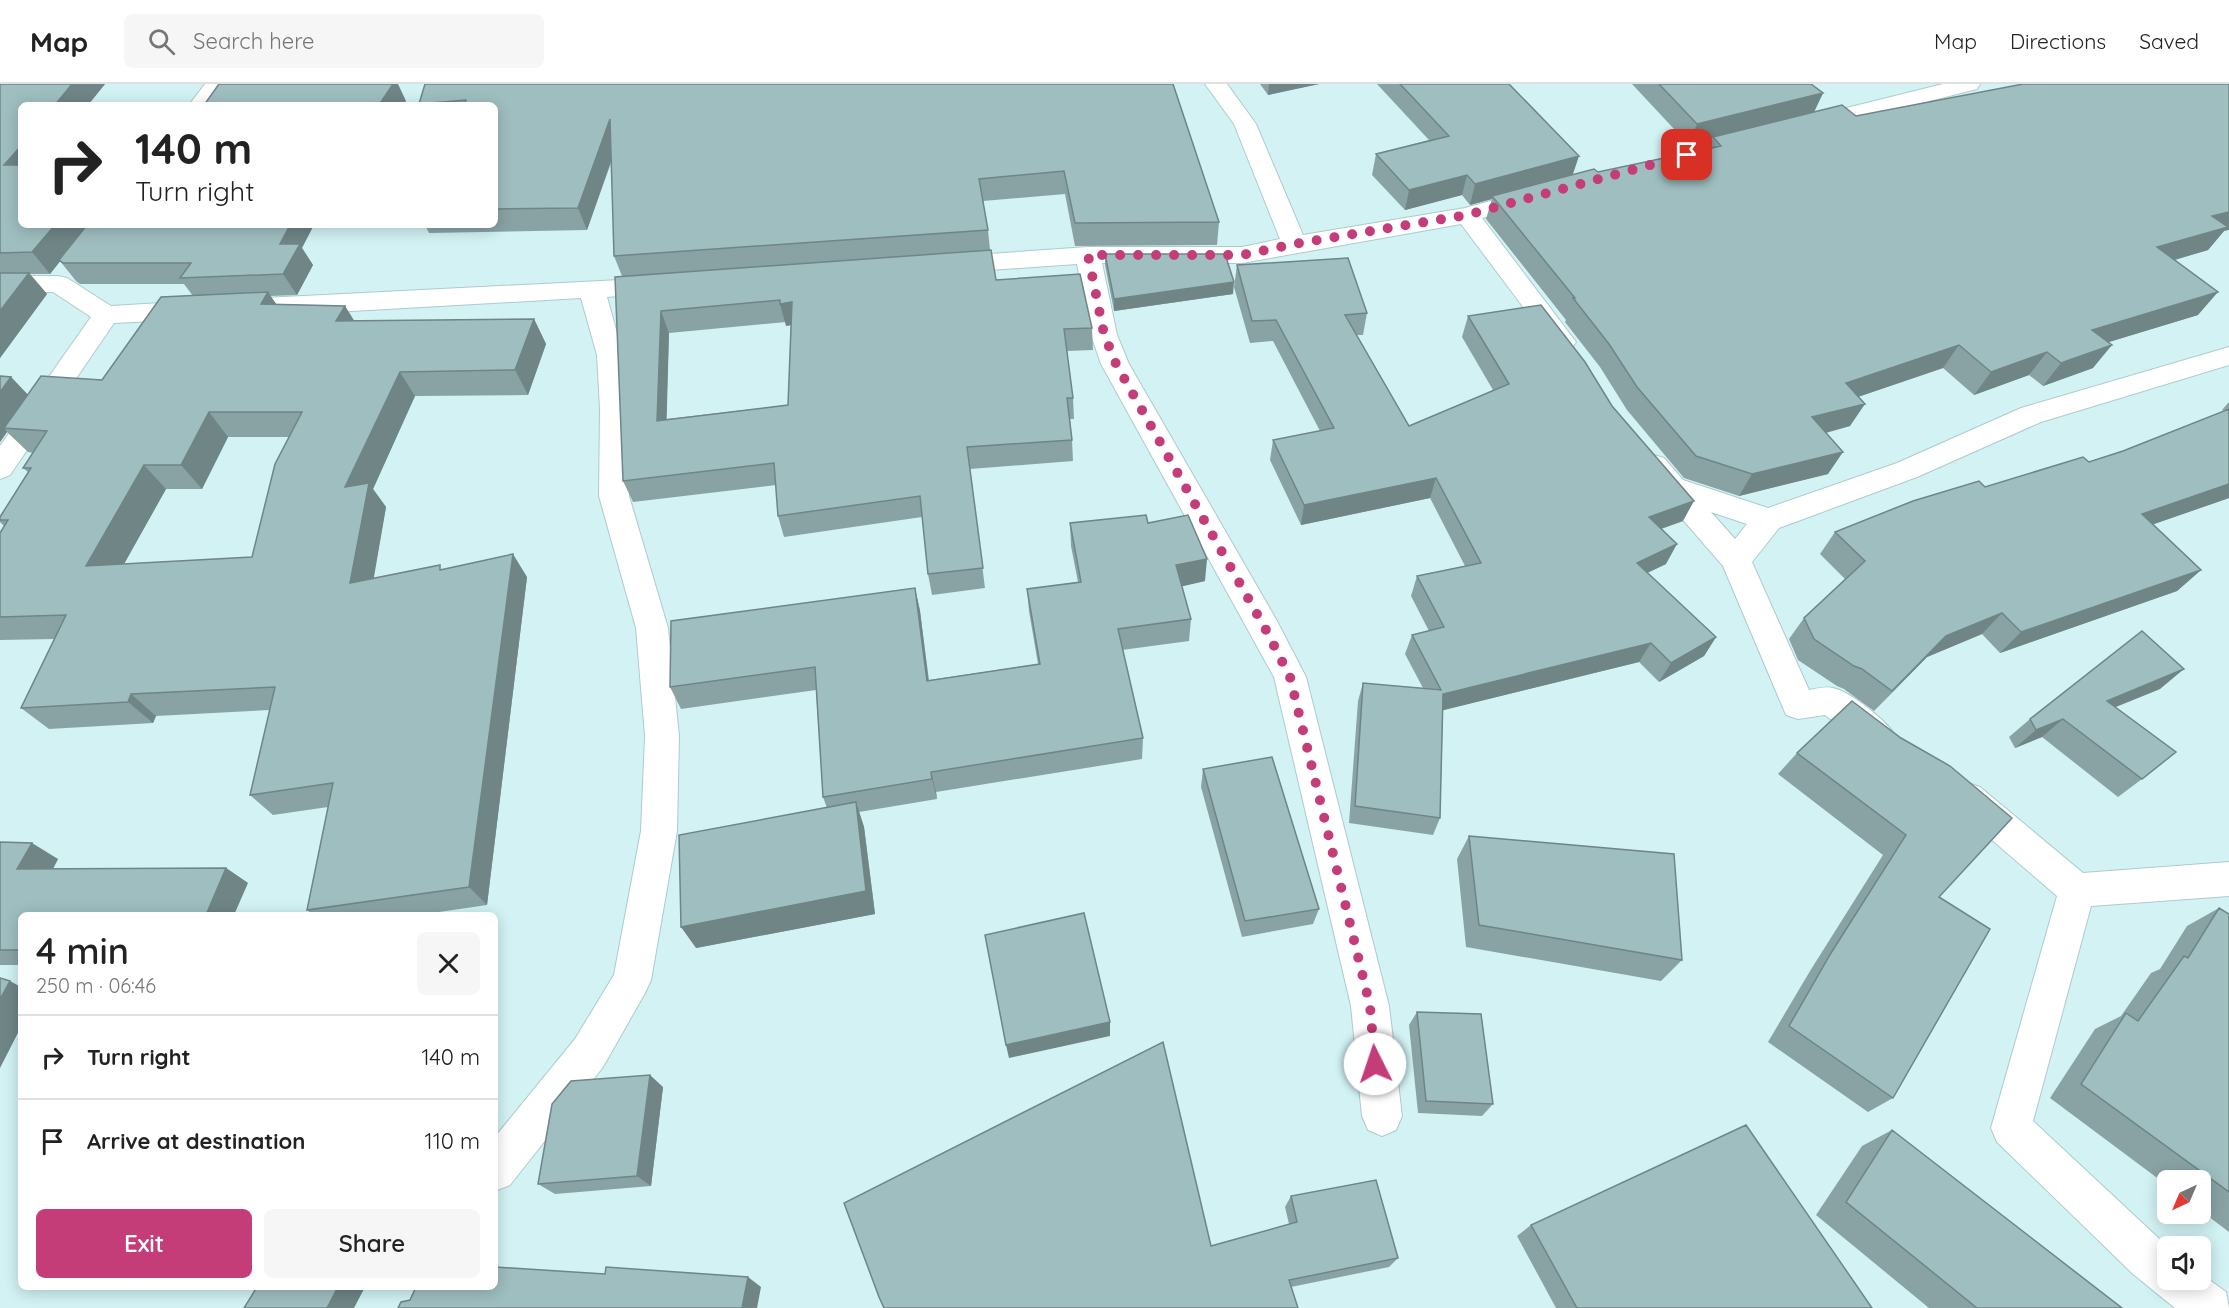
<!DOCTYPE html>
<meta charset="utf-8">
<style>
:root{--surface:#fff;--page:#f6f6f6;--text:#222;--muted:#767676;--line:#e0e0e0;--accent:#c43c78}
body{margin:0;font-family:Quicksand,sans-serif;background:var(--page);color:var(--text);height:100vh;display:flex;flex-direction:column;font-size:22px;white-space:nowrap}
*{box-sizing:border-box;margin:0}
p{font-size:20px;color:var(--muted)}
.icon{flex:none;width:33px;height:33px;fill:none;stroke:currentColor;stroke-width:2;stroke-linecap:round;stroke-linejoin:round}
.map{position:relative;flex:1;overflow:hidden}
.sheet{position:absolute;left:18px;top:828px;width:480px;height:378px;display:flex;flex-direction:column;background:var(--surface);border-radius:9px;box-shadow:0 3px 15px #0003}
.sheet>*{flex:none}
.banner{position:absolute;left:18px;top:18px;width:480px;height:126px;border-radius:9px;box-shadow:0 3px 15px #0003;background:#fff;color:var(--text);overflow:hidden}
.needle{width:39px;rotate:224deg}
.tools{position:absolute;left:2157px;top:1086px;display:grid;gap:12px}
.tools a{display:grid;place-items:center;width:54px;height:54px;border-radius:9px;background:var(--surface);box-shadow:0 3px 15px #0003;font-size:30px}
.pin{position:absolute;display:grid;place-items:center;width:51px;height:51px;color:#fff;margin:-26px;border-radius:12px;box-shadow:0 3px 9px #0006}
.me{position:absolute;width:66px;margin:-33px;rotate:356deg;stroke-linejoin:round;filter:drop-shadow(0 0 4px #0008)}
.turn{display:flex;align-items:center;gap:21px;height:126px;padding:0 18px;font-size:27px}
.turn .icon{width:78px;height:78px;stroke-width:2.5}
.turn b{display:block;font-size:42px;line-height:51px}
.round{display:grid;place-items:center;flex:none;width:63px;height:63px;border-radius:9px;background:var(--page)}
.overview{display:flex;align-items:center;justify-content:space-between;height:102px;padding:0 18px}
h1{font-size:36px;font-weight:600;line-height:45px}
.action{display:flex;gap:12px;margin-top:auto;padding:12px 18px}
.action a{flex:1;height:69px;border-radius:9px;background:var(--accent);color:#fff;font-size:24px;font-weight:600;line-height:69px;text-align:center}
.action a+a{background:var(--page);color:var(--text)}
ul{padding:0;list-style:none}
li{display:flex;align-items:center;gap:18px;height:84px;padding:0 18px;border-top:2px solid var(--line)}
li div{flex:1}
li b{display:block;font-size:22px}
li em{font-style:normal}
header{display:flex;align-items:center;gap:36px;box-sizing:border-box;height:84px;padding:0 30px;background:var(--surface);border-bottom:2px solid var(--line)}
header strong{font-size:28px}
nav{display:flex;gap:33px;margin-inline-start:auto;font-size:21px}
.search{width:420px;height:54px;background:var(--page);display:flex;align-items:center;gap:15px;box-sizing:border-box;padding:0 21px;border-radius:9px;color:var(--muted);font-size:22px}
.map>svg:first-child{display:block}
</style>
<header>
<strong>Map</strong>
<div class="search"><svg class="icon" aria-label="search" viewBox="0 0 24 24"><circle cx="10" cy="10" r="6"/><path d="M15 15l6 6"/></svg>Search here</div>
<nav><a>Map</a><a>Directions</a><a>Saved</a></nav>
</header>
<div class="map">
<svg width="2229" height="1224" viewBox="0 0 2229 1224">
<rect width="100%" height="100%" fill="#d2f2f4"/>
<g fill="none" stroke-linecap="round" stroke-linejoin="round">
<g stroke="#accbcd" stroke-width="2">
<path id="minor" d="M205,0h23l-16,21h-23z
M1205,0h22l29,40 47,111 162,-27 66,-18 9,2 3,5 -3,5 -58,16 94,124 -4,6 -9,3 -9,-3 -93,-124 -219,39h-140l15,72 12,29 148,257 29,56 83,329 13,110 -6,14 -14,6 -14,-6 -6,-14 -11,-110 -77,-329 -173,-313 -10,-29 -14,-71 -130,9 -9,-2 -4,-6 4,-6 9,-2 141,-10h154l38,-8 -46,-115z
M1943,0h37l-3,5 -167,42 -8,-2 -3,-5 3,-5z
M0,192h58l9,2 44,28 84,-5 9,3 4,6 -4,6 -9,3 -81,4 -104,152 -10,4v-33l91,-129 -38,-25h-53z
M659,194l9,2 4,6 -4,6 -61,5 16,58 5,54 1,87 39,132 11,108 -2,95 -26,149 -6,13 -42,74 -93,118 -15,6v-54l80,-98 39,-64 27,-144 4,-95 -9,-108 -37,-132 1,-87 -3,-54 -16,-57 -317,18 -9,-3 -4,-6 4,-6 9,-3z
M2229,263v18l-188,57 -124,55 -138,51 -27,34 57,128c7,-1 16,-4 24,-2 16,3 56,34 63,49l-5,10 -12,4 -12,-4 -42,-32 -27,4 -12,-4 -63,-149 -59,-68 -24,-33 4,-7 10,-3 10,3 19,22 85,28 129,-45 124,-55zM1711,428l36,12 -12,15z
M1968,699l12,4 103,86 146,-11v34l-138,10 -58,215 135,126v33h32v-7l26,19 3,16h-54l-42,-34 -136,-132 -6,-14 66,-232 -101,-87 -5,-11 5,-11z"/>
</g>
<use href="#minor" fill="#fff" fill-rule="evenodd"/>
</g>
<path fill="#89a3a5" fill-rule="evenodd" d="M0,0h105l-17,21h-67v120l281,23 11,17 -16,30 -27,1 6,8 69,2 9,15 180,-2 12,25 -18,51 -113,1 -42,93 13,18 -13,72 69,-10 85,8 -40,328 -69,10h-105l-6,-5 21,-103 -55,8 -23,-20 20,-85 -114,6 -3,7 -104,6 -28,-21 34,-69 -55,1v-107l4,-7 -4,-4v-5l28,-45 -5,-4 10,-15 -5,-1 -21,-20 -7,10v-66l11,1 17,18 74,-15 91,-84 -9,-12h-104l-4,-3 -16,-20 -10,13h-20l17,20 -47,64zM228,353h61l-37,120 -128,7 42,-75h36z
M425,0h748l46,138 -2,23 -142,1 -10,-52 -82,7 5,29 2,20 6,30 96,48 1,22 -26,1 6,47 1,21h-4l2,21 1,21 -103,8 15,119 -53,7 -4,-21 -6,-57 -138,20 -6,-21 -2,-31 -143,17 -10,-21 -1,-205 -8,-20 -2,-96 -25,70 -158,3 -4,-8h70v-120h-76zM786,238v4l5,-1 -3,80 -122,14 3,-86z
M1260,0h59l-51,11z
M1377,0h132l64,91 25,-3 110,-24 4,-9 -23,6 -57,-61h179l12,9 -9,19 42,4 368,115 -16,19 -33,10 23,55 -90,27 -15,26 -50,18 -14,-11 -55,20 -31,-27 -85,29 -8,29 -24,7 2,41 -89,22 -55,-18 -57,-68 -27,-43 -35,-45 1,-2 -80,-101 6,-20 -22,6 -8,-10 -57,15 -33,-35 4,-21 53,-14z
M1105,170l128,40 -119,17 -9,-46z
M1237,181l130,48 -4,22h-6l52,91 84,-36 -31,-53 6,-21 215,205 -22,8 5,35 -19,9 69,64 -12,19 -45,26 -20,-20 -196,48 -3,108 -7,17 -84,-12 9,-122 5,-18 60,5 -18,-34 7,-19 17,-4 -18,-35 6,-20 48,-10 -35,-68 -129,27 -31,-65 3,-20 47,-9 -47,-90 -23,2 -16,-56z
M2229,318v96l-76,26 48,46 -24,21 -177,62 -18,-19 -55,23 -53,54 -30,-22 -7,-3 -39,-26 -9,-21 15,-21 41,-39 -25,-25 15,-22 150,-45 104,-25 34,-11 101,-40 -2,-1z
M1070,439h78l57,58 -23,5 9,33 -2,22 -67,9 21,88 -1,21 -206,33 1,7 -78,13 5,15 11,87 -179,34 131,-140 -4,-11 -7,-107 -135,19 -11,-22 245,-99 5,23 9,69 109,-16 -9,-53 -2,-22 51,-7 -7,-36z
M2160,605l-44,18 26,72 -24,18 -76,-60 -27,11 -6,-11 21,-18z
M1852,617l87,196 -46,201 -25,14 -100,-70 42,-71 73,-116 -105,-81 19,-21z
M1203,685l116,140 -6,15 -71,13 -41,-150z
M1469,752l213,124 -21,21 -195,-34 -9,-88z
M0,758l58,17 -5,10 173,-1 22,15 -227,32v50h-21z
M2219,824l10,6v318l-29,-22v-30h-32v6l-118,-88 45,-69 26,-13 30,-43 9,-4 27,-43z
M1417,928l76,92 -11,12 -64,-3 -9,-88z
M663,1003l-12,99 -96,8 -17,-10z
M1892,1046l230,178h-193l-113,-93 46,-69z
M1291,1112l107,62 -9,9 -98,20 -80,-41 78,-22 -4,-17z
M1531,1141l341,83h-316l-39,-72z"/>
<path fill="#6f8586" d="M72,0h33l-17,21h-33z
M393,0h5l8,17 -3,4h-24z
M1269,0h50l-51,11z
M1823,9l-10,21 -100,23 -1,2 -23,6 8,-21z
M610,35l8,22 -31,89 -9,-22z
M21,62v40l-17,-21z
M1579,72l-7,21 -80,19v3l-22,6 5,-21z
M1467,91l-5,20 -57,15 4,-20z
M2229,128v18l-5,1 -16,19 -69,20 18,-23 55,-31z
M55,141h34l-39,49 -18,-22z
M290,141h24l-12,23 11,17 -16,30 -14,-21 -3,-30z
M29,189l18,21 -47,64v-47z
M1234,198l-1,12 -119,17v-12z
M268,208l17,25 -24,-13z
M2218,208l-20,23 -125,38 19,-23z
M792,218l5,22 -11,2 -6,-22z
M345,222l15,24 -24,-9z
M661,227l8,22 -3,109 -9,-21z
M534,235l12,25 -18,51 -13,-25z
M1959,261l-16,23 -112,38 15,-23z
M2112,261l-19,23 -50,18 18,-23z
M2047,268l-18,23 -55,20 17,-23z
M400,288l15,24 -42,93 13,18 -17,99 -19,-23 -5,-96z
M11,293l20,21 -27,30 3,4 -7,10v-50z
M1865,320l-15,22 -52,14 14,-23z
M209,328l19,25 -26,52 -21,-24z
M1843,368l-15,22 -89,22 13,-22z
M144,381l22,24 -56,100 -24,-23z
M1436,394l-6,20 -129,27 3,-20z
M2229,400v14l-109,38 22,-22z
M1694,417l-11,20 -45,16 11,-20z
M1677,460l-11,20 -40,19 11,-20z
M513,470l14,23 -40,328 -18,-18z
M1207,475l-2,22 -30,7 1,-23z
M2201,486l-24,21 -177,62 21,-21z
M915,504l5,23 11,91 -4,-21z
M2002,529l-20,21 -55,23 -53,54 72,-75z
M1716,553l-12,19 -45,26 12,-19z
M1651,559l-12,19 -203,50 7,-18z
M2184,585l-24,20 -75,30 22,-18z
M131,610l25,22 -3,7 -25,-21z
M2063,635l-21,18 -27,11 21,-18z
M931,688l5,20 1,7 -5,-20z
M856,718l8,25 11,87 -179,34 -15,-21z
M32,759l26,16 -14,26 -27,-16z
M226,784l22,15 -14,32h-28z
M10,897l11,6v40l-21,41v-69z
M1110,938v14l-101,22 -3,-13z
M650,991l13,12 -12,99 -14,-10z
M748,1193l13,10 -4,21h-15z
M338,1203h27l-11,21h-27z"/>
<path fill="#9fbec0" stroke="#6f8586" stroke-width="1.5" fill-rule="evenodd" d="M0,0h72l-17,21h-34v41l-17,19h17v60h34l-23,27 -32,1z
M219,0h174l-14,21h-175z
M425,0h748l46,138 -144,1 -11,-52 -85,8 9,51 -374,26 -4,-137 -32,89 -83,1v-104h-31l2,-5 -47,4z
M1400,0h109l70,72 -104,28 -8,-9 -58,15 -33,-36 73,-18z
M1659,0h152l12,9 -126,31z
M2023,0h206v128l-17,4 16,11 -71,20 61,45 -126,38 20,15 -51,18 -14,-11 -56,20 -32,-27 -113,38 19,21 -53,13 31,35 -91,22 -56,-18 -59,-69 -28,-43 -36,-46h2l-83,-102 102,-27 4,3 123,-26 -8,-9 129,-32 14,11z
M87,141h203l-10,19h20l-17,30 -103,4 11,-15h-128l-4,-3z
M991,166l5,30 84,-6 12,54 -28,1 9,69h-6l5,42 -105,7 16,121 -55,6 -8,-78 -142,20 -4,-53 -151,18 -8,-204zM780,216v4l12,-2 -4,103 -131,16 4,-110z
M1105,170h120l9,28 -120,17z
M1348,174l19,55 -22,2 64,111 100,-42 -41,-68 73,-11 44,57 27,44 82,95 -45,16 28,27 -40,19 79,74 -45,26 -20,-20 -208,51 -3,124 -85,-12 8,-123 78,7 -29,-55 32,-8 -27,-51 64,-13 -45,-85 -132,27 -31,-65 61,-12 -58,-108 -24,1 -15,-56z
M0,189h29l-29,38z
M268,208l-7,12 84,2 -9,15 198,-2 -19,51 -115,2 -55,115 24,-4 -19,100 90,-18v5l73,-16 -44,333 -162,23 26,-127 -83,12 25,-108 -144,7 -3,8 -107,6 45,-93 -66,2v-84l8,-13h-8v-3l31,-49h-8l24,-37 -43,-3 37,-52 61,4 59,-83zM209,328h93l-27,52 -23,93 -166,9 58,-101h37z
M0,292l11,1 -11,15z
M2229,325v75l-87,30 59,56 -180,62 -19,-19 -56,23 -54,55 -30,-22 -8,-3 -40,-27 -10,-21 61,-57 -30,-29 78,-31 66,-20 6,6 98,-30 6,5 34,-11z
M1146,431l2,8 40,-8 19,44 -31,6 15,54 -73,10 25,109 -212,34 1,7 -109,18 -8,-130 -145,20 1,-66 244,-33 12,93 113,-17 -13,-75 54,-7 -11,-59z
M2142,547l42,38 -77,32 69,51 -34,27 -79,-60 -27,11 -6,-11z
M1852,617l49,37 49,28 62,52 -73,79 51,32 -97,169 -104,-72 42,-73 75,-118 -109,-82z
M1272,673l47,152 -74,12 -42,-152z
M856,718l10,89 -185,36 -2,-92z
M1469,752l205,18 8,106 -203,-35z
M0,758l32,1 -15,26 209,-1 -20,47h-185v35h-21z
M2219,824l10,6v278l-148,-108 45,-71 12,8 46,-65 4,2z
M1084,829l26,109 -104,23 -21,-110z
M0,894l10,3 -10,18z
M1417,928l64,2 12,90 -67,-3z
M1163,958l48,204 86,-24 -6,-26 85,-16 22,78 -109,22 9,28h-414l-5,-11 -35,-94z
M650,991l-13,101 -99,8 14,-80 19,-23z
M1746,1041l126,183h-295l-46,-83z
M1892,1046l230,178h-145l-131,-106z
M495,1183l110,7 1,-7 142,10 -6,31h-344l3,-6 9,-2 6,-13h79z
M257,1203h81l-11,21h-83z"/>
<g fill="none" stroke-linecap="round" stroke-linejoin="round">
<path stroke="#c43c78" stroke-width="10" stroke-dasharray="0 18" d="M1375,980l-5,-58 -80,-329 -24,-47 -150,-266 -12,-30 -16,-79h154l52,-11 173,-29 220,-60"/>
</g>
</svg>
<div class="tools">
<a><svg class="needle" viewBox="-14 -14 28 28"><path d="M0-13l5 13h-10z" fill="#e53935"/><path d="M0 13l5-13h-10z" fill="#767676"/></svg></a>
<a><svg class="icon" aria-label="sound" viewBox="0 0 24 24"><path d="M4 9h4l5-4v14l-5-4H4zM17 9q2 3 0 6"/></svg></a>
</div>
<div class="pin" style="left:1687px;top:71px;background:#d93025"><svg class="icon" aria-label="arrive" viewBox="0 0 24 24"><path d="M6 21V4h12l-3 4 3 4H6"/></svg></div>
<svg class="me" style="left:1375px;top:980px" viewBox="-20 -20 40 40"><circle r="19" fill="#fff"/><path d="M0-13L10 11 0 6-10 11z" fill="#c43c78"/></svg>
<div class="banner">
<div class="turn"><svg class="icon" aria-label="right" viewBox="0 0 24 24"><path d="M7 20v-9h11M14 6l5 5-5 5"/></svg><div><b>140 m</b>Turn right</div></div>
</div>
<section class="sheet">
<div class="overview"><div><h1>4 min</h1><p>250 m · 06:46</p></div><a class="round"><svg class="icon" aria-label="close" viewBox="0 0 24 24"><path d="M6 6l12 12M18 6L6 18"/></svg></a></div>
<ul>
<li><svg class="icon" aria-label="right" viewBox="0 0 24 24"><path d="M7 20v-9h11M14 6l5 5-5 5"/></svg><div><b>Turn right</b></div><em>140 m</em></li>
<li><svg class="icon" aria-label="arrive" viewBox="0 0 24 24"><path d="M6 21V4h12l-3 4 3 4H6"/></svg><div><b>Arrive at destination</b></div><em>110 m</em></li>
</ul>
<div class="action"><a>Exit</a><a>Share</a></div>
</section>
</div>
